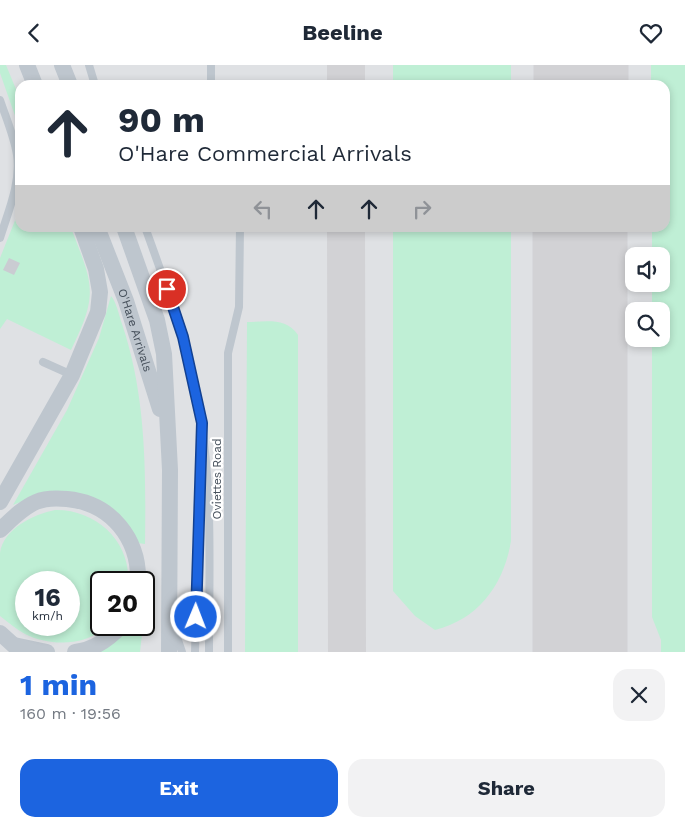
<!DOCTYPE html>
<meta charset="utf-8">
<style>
:root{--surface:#fff;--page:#f2f2f3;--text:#1f2937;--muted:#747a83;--accent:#1c64e0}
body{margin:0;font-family:"Work Sans",sans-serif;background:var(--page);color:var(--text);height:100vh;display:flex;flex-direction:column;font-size:19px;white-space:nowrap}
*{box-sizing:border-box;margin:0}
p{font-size:16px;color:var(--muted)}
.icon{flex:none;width:28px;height:28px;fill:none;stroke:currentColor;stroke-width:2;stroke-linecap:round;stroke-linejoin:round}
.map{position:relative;height:587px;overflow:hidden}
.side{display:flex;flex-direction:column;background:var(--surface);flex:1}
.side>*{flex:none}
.hud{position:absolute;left:15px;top:15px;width:655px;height:152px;border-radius:15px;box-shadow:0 2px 8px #0003;background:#fff;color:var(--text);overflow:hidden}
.controls{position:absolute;left:625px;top:182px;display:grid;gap:10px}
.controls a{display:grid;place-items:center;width:45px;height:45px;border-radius:10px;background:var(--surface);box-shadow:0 2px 8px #0003;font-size:25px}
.speed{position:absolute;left:15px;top:506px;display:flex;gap:10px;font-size:25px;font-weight:700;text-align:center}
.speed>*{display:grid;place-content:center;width:65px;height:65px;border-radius:50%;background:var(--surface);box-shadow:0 2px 8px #0003;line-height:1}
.speed small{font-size:12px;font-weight:400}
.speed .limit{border:2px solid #111;border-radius:8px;background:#fff;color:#111}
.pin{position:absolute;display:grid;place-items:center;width:42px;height:42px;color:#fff;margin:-21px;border:2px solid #fff;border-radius:50%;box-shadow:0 1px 5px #0007}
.me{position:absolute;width:55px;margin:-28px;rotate:1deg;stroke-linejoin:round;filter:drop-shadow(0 0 4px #0008)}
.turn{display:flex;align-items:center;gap:18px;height:105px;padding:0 20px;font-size:22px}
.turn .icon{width:65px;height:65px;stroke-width:2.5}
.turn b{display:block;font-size:35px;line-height:42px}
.lanes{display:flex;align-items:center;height:48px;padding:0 20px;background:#0003;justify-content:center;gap:25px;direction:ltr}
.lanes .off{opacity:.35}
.round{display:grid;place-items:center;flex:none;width:52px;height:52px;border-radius:15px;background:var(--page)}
.headline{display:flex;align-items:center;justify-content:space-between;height:85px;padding:0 20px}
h1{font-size:30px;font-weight:700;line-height:38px;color:var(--accent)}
.primary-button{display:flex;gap:10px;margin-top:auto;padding:10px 20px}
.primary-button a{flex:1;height:58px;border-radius:15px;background:var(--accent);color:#fff;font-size:20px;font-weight:700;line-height:58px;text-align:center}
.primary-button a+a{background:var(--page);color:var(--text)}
header{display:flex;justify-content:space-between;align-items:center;height:65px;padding:0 20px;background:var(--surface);font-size:22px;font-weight:700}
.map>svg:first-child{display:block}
</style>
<header><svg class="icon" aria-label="back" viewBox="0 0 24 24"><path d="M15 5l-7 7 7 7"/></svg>Beeline<svg class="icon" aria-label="heart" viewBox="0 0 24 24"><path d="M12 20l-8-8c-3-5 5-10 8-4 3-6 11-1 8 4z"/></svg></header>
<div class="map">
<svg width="685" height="587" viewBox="0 0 685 587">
<rect width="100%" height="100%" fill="#f2f0f0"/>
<path fill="#dfe1e4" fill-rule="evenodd" d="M0,0h685v587h-685zM20,20h645v142h-645zM634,191h27v28h-27zM634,246h27v28h-27zM26,518h43v42h-43zM101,518h43v42h-43z"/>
<path fill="#bfefd5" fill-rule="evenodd" d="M0,0h6l14,34v31l-20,-57z
M393,0h118v20h-118z
M651,0h34v587h-24v-12l-9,-23v-278h9v-28h-9v-27h9v-28h-9v-28l13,-1v-142h-14z
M20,143v19l51,1c22,57 28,65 0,122l-64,-31 -7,10v-71z
M393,163h118v313c-7,43 -32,78 -76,89l-20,-14 -22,-25z
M111,231c5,5 8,19 11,28 24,71 24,145 23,220l-7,-1 -16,-24 -87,-23 -22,9 54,-95 32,-72z
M247,257c19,0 39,-5 51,13v317h-53z
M55,445c40,-1 76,31 73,72l-27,1v42h7c-20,21 -57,22 -83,9 -9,-5 -17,-12 -25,-18 0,-20 0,-43 0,-63 3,-24 34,-39 55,-43zM26,518h43v42h-43z
M129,560h14l-3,27h-41z"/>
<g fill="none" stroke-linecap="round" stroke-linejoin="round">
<path stroke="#d2d2d5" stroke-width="38" d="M346,0v20
M346,162l1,425
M570,587l10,-39"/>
<path stroke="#d2d2d5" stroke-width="95" d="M581,20v-20
M580,587v-425"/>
</g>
<path fill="#caccd2" d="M9,193l11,5 -6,12 -11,-5z"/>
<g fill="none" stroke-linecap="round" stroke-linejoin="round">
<path stroke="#bec6ce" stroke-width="8" d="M89,0l6,20
M211,0v20
M0,35c6,18 14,36 17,55 4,28 -9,57 -17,83
M145,162c22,61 45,122 55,186 13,79 9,159 9,239
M43,297l29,13
M174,563l8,24
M195,587l6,-205
M228,587v-299l11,-46 1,-80"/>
<g stroke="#bec6ce" stroke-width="16">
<path d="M27,0l8,20"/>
<path d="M62,0l8,20"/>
<path id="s1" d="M97,162l29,74 34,108"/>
<path d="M124,162l33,93 7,34 6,116 -1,182"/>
<path d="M0,437l72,-127 26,-63 2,-20 -4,-23 -15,-42"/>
<path d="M0,465c11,-10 22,-22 36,-28 9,-4 21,-4 31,-3 44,4 73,40 71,84"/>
<path d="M0,568l21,19"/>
<path d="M14,580l33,7"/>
<path d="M75,587c19,-2 34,-13 47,-27"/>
</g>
</g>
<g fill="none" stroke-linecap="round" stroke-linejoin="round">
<g stroke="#124192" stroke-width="12">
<path id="route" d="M167,224l16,48 19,86 -6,194"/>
</g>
<use href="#route" stroke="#1c64e0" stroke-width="9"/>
</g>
<g text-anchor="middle" stroke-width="4.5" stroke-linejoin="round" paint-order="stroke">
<g font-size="12" fill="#48525d" stroke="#fff">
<text dy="4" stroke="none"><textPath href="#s1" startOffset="110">O'Hare Arrivals</textPath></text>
<text transform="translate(217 414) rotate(-90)" y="4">Oviettes Road</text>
</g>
</g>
</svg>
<div class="controls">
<a><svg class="icon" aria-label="sound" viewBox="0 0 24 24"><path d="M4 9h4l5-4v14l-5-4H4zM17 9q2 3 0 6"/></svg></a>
<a><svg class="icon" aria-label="search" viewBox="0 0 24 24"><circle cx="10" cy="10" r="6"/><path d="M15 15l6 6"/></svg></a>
</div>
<div class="speed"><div>16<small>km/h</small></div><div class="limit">20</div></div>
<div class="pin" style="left:167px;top:224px;background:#d93025"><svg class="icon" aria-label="arrive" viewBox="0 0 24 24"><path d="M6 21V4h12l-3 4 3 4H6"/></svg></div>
<svg class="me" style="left:196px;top:552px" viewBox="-20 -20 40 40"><circle r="17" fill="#1c64e0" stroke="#fff" stroke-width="3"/><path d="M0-11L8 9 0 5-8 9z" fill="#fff"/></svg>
<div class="hud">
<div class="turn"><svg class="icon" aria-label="ahead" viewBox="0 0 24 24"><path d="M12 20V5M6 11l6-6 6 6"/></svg><div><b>90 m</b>O'Hare Commercial Arrivals</div></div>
<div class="lanes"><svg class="icon off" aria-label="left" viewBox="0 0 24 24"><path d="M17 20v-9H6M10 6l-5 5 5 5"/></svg><svg class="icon" aria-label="ahead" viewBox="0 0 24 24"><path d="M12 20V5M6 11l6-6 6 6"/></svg><svg class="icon" aria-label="ahead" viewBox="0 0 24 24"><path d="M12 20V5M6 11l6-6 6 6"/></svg><svg class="icon off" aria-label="right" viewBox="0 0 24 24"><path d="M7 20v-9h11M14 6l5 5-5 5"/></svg></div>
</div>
</div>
<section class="side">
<div class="headline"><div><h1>1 min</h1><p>160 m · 19:56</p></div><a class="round"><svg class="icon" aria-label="close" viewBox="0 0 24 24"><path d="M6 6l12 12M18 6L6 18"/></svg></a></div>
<div class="primary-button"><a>Exit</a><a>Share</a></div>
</section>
